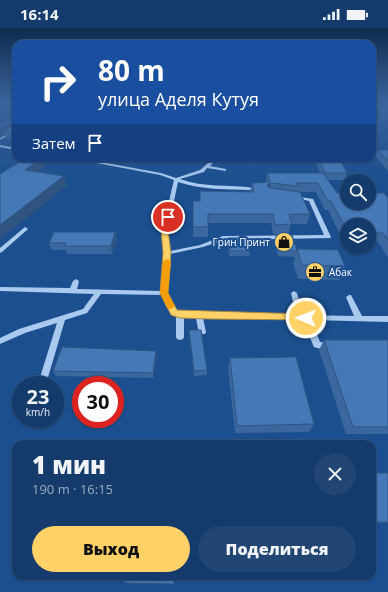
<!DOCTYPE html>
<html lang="ru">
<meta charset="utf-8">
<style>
:root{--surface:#143b6b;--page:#214673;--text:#f1f3f6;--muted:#9dadc1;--line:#33557e;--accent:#ffd166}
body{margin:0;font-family:"Open Sans",sans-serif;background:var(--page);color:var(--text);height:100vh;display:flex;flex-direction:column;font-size:15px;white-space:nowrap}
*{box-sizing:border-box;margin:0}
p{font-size:13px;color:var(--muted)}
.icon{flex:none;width:22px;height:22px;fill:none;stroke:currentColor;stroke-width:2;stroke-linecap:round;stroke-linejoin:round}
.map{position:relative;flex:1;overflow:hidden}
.panel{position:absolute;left:12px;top:412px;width:364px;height:140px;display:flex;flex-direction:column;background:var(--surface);border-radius:12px;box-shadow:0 1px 3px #0004,0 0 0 1px var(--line)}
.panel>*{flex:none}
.top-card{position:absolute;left:12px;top:12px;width:364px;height:122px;border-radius:12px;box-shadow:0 1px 3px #0004,0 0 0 1px var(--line);background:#1a4fa0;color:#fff;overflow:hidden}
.buttons{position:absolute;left:340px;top:146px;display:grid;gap:8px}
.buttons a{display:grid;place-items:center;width:36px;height:36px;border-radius:50%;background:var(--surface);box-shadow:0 1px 3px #0004,0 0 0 1px var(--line);font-size:20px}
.speed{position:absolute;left:12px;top:348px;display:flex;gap:8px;font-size:20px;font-weight:700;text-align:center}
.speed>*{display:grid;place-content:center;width:52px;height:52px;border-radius:50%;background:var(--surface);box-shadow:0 1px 3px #0004,0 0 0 1px var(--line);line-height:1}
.speed small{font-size:10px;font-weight:400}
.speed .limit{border:6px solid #d22;background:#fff;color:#111}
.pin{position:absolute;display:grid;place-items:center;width:34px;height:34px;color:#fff;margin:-17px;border:2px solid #fff;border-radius:50%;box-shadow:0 1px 4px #0007}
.me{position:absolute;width:44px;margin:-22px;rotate:271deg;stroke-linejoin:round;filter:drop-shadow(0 0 3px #0008)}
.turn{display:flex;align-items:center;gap:14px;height:84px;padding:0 20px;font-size:18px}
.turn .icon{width:52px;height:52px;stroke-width:2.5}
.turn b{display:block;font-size:28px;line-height:34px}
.then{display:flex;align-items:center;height:38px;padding:0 20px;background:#0003;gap:8px;font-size:15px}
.round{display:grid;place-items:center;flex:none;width:42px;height:42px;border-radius:21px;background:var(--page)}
.head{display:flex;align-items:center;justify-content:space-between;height:68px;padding:0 20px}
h1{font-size:24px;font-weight:800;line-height:30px}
.action{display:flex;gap:8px;margin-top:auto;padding:8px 20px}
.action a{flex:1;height:46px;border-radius:24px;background:var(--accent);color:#111;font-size:16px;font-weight:800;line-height:46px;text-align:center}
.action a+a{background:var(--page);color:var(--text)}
.status{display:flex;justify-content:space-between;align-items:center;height:28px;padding:0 20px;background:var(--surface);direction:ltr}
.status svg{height:11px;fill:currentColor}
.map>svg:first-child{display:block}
</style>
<div class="status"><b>16:14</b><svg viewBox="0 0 49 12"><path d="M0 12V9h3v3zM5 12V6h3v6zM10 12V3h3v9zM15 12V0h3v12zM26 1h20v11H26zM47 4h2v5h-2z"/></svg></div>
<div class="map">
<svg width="388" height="564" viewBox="0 0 388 564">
<rect width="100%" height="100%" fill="#1b4f8f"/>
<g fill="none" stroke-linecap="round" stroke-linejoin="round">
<path fill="#a9c9ee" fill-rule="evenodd" d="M372,76l16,1v2l-14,-1 2,8 -4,4z
M16,101v2l-16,9v-2z
M0,117l16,3v2l-16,-3z
M70,130h9l82,15 15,5 24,-8 14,-12h4l-8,8 16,3v2l-19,-3 -3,4 -24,7c24,9 49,5 74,9v1l-2,1c-25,-1 -51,0 -74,-8l-10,48 2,21 30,-6 23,-9 101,-1 -15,-34 -17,-4 2,-1 19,3 18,38 -1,1 -106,2 -21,7 -33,7 -3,39 10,18 3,1 116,3 -5,-22 3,-2 3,2 6,22 51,1 -8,-19 3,-2h2l11,21h26v6l-77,-2 9,22 13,1 1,2 -1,2c-5,2 -14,2 -19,0l-1,-2 -10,-25 -100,-2 3,14 -1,2h-6l-3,-16h-12v19l-1,2 -3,1 -3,-1 -1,-2v-20l-4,-2 -10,-20 -61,-1 -14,19 -22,7 -16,54 -1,3 -3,1 -3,-1 -1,-3 16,-51 -32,10 -25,11v-6l19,-9 64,-20 11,-15 -94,-3v-4l70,1 3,-7 3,-2 3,2 -2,8 84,2 3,-38 -2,-23 12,-50 -14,-5z
M25,199l3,2 -1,1 -25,22 -2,1v-5z"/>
</g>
<path fill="#3a679d" d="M7,74h9v2l-9,-1z
M381,75l7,1v16l-8,-1v-11z
M16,89v23l-10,-2 -2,-4 -4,2v-12z
M378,122h10v21l-13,-15z
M314,130h25l8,15 -2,7h-17l9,13 51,5v60l-10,-16 -9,-1v-16h-22v15h-4l-15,-30h-3l-9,-18h-17l11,22 -3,10h-16l-2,10h-16l-2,-11h-63v14h-15v-36h7l50,-9 2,-9 14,-1 1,-9h53z
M115,204l2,8 -5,14h-45l-1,-4h-14l-3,-7z
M276,207l21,15 48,16 -6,14 -41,-1 -5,-16 2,-6 -17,-1 -3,-15z
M228,210l22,13 -1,5h-20l-1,-13z
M189,302l18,40v5l-13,1z
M324,312h64v94h-42l-27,-84z
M157,328l-4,22 -97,-2 -3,-5z
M230,330l84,66 -5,8 -74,1 -7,-65z
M372,445h16v50h-16z"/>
<path fill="#305480" d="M14,92l2,7 -13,4 1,3 -4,2v-9z
M41,131l3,9 -16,11 -3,-9z
M64,148l3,10 -67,53v-14z
M271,155l-2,9 -3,3 2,-11z
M115,204l2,8 -5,14 -1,-8z
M156,323l1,5 -4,22v-5z"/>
<path fill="#4478b7" stroke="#305480" d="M381,75l7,1v11h-6z
M16,89v16l-13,-2 11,-6v-5l-14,7v-3z
M378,122h10v11z
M26,130h8l7,1 -16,11 39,6 -64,49v-51z
M318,130h21l8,15h-22z
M267,145h56l14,20h10v10h22v-10h15l4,5v42l-5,-7 -14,-1v-7h-22v5l-16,-29h-3l-10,-18h-22l2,3 -27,-3 -3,1 -1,2 3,2 30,4 10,22h-21l3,10 -17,1 -2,-11h-65v13h-15v-26h7v-10l54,1 -2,-9 18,-1z
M54,204h61l-4,14h-47l2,-3h-17z
M276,207h16l5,15 -1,1h-16z
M228,210h20l2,13h-20z
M297,221l41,1 7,16 -43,-1z
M189,302h12l6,40 -13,1z
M324,312h64v87h-35z
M62,319l94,4 -3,22 -100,-2z
M296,329l18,67 -77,2 -7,-68z
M372,445h16v49h-16z
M125,548h49v8l-50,-1z"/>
<linearGradient id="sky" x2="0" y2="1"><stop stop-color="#0f2b4f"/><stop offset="0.48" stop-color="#39639b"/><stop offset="1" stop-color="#39639b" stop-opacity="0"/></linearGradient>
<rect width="388" height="153" fill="url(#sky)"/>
<path fill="#ffd166" stroke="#a68842" d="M168,187l3,2 -3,13 3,23 -3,40 9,17 129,4 3,2 2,2 -2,2 -100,-1 -29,-1 -9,-3 -11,-22 3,-40 -2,-23 3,-13z"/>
<path fill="#f59e0b" d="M167,231l4,2 -3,32 7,13 -4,3 -4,-1 -7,-15 3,-32z"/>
<defs>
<g id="shop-disc" transform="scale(1)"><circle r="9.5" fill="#ffd166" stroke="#1b4f8f"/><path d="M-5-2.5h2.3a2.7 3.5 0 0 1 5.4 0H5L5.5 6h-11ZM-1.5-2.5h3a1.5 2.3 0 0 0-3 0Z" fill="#111"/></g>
<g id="office-disc" transform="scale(1)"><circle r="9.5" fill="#ffd166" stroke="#1b4f8f"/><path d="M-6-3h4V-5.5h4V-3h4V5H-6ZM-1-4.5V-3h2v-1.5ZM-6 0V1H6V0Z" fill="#111"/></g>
</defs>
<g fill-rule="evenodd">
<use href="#shop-disc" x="284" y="214"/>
<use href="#office-disc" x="315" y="244"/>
</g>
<g text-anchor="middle" stroke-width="4" stroke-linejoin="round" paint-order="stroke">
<g font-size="10" fill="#fff" stroke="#1b4f8f" text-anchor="end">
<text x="270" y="218">Грин Принт</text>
<text x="329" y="248" text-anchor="start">Абак</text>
</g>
</g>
</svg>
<div class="buttons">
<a><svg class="icon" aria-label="search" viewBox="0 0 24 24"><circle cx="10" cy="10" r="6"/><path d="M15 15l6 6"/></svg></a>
<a><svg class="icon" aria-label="layers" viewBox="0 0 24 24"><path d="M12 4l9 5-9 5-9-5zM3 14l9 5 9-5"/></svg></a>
</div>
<div class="speed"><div>23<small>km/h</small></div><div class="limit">30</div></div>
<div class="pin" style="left:168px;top:189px;background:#d93025"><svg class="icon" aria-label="arrive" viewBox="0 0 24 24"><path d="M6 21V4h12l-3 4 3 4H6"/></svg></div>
<svg class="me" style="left:306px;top:290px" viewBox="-20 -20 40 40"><circle r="17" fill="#ffd166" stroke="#fff" stroke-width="3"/><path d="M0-11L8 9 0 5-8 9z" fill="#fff"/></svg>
<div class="top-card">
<div class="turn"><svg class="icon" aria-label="right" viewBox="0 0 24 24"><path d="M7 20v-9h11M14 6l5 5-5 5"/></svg><div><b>80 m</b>улица Аделя Кутуя</div></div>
<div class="then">Затем<svg class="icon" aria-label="arrive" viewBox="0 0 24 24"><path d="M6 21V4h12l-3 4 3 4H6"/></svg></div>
</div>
<section class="panel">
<div class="head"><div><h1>1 мин</h1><p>190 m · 16:15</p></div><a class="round"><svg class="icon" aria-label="close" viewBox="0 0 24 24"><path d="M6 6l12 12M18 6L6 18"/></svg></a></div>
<div class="action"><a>Выход</a><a>Поделиться</a></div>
</section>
</div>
